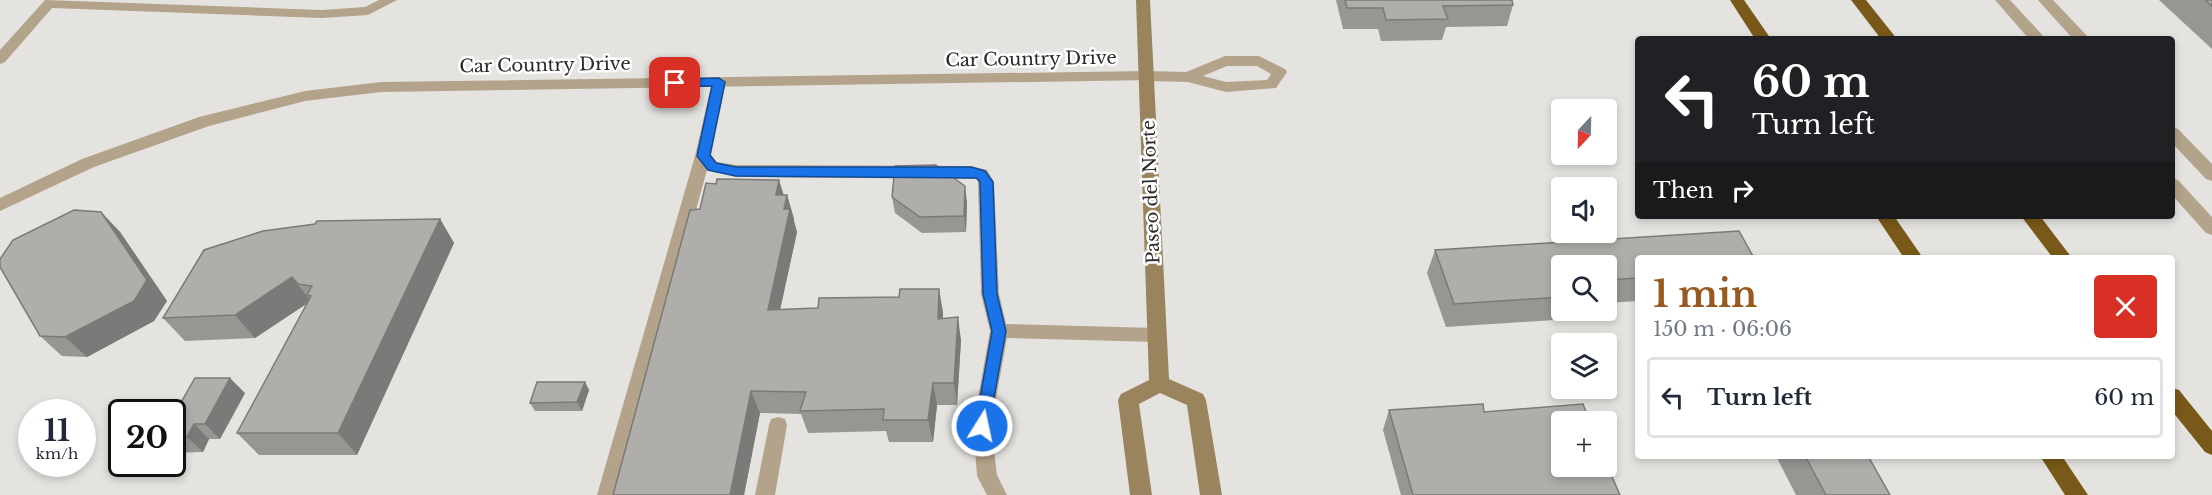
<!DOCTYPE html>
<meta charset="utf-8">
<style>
:root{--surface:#fff;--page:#f2f2f3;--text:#1f2937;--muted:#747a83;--line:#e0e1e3;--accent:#985a20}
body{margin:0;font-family:"Libre Baskerville",serif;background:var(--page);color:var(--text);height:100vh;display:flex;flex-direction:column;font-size:22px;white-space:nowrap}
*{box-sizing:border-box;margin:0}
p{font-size:20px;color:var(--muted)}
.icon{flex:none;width:33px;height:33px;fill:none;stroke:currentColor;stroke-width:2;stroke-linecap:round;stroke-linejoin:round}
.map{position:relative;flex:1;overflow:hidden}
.panel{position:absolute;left:1635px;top:255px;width:540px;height:204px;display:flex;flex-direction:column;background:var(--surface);border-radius:6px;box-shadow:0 3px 9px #0003}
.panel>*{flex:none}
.hud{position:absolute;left:1635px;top:36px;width:540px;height:183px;border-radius:6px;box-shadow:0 3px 9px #0003;background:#202124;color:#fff;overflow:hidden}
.needle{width:39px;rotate:202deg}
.controls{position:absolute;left:1551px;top:99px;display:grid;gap:12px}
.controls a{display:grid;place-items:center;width:66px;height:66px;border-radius:6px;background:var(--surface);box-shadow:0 3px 9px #0003;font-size:30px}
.speed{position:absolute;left:18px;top:399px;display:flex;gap:12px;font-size:30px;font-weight:700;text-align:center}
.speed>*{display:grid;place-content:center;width:78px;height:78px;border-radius:50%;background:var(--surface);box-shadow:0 3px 9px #0003;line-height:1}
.speed small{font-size:15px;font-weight:400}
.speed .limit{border:3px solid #111;border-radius:9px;background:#fff;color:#111}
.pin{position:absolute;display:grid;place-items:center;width:51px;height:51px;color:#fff;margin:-26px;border-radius:12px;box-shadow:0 3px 9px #0006}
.me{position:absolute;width:66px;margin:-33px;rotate:10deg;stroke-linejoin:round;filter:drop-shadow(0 0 4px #0008)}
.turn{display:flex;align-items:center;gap:21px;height:126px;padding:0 18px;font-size:27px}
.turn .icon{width:78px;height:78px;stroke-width:2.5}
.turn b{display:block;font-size:42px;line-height:51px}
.then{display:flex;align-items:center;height:57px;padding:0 18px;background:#0003;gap:12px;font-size:22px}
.round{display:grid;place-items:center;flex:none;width:63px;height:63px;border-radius:6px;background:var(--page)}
.summary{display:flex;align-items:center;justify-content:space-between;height:102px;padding:0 18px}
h1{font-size:36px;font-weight:800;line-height:45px;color:var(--accent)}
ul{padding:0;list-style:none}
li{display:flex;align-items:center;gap:18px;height:81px;margin:0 12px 9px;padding:0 6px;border:3px solid var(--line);border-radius:6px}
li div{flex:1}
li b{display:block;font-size:22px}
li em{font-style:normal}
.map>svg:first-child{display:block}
</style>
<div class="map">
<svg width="2212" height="495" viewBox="0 0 2212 495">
<rect width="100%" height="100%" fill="#e5e3e0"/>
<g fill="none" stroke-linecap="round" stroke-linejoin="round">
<path fill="#b3a38a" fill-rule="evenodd" d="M45,0l277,10 43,-3 14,-7h18l-29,15 -46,3 -270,-10 -47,54 -5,2v-14z
M1225,56h34l26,13 2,3 -11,16 -50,4 -38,-10 -41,-1 -7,-5 7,-5 39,1zM1227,66h30l14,8 -4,6 -41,2 -23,-6z
M719,77l7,5 -15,73 6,7 19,3 235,1 16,4 7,12 5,112 7,30 151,4 6,2 3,5 -3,5 -6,2 -150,-4 -16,88 6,49 10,20h-20l-10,-19 -4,-50 17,-95 -9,-37 -3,-112 -2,-3 -240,-2 -29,-7 -90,325h-20l98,-339 17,-74z
M778,417l7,2 2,6 -12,70h-20l14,-70 2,-6z"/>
<path fill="#b3a38a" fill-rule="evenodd" d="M1995,0h15l36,39h-17z
M2038,0h15l37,39h-17z
M1147,71l6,1 2,4 -2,4 -772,12 -76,9 -96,25 -115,41 -94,44v-13l82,-39 117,-42 106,-26 76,-9z
M2172,127l6,2 34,35v17l-6,-2 -34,-36z
M2172,178l6,2 34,37v18l-6,-2 -34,-38z"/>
<path fill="#9a845d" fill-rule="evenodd" d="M1136,0h14l19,379 34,15 3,6 16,95h-22l-13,-90 -27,-12 -21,11 13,91h-22l-12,-95 3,-6 28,-14z"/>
<path fill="#795919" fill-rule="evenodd" d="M1730,0h14l27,39h-16z
M1851,0h15l31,39h-16z
M1876,216h18l29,42h-19z
M2021,216h19l32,42h-19z
M2172,388l7,2 33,41v24l-7,-3 -33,-41z
M2040,456h22l26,39h-23z"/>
</g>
<path fill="#979693" d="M1336,0h176l1,5 -6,21 -61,1 -4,13 -61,1 -3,-12h-35z
M2159,0h53v49z
M783,195h4l7,24v2l3,11 -17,78 163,2v6l18,22 -4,65h-20l-4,37h-44l-3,-11 -78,2 -7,-19 -41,-1 -16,82h-131l87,-286z
M892,197l75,5 -1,30 -44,1 -27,-20z
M101,212l19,20 47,69 -13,20 -67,36 -25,-1 -22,-20z
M440,219l14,24 -97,212h-98l-22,-22 70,-130 -52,35 -70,3 -22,-23z
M1435,250l203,8v43l-32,2v-37h-44v44h26l-4,8 -138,9 -19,-54z
M585,382l4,8 -7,21h-47l-5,-8z
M245,393l-25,46h-11l-6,13 -31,1v-35z
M1389,410l95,2 136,83h-219l-18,-65z
M1776,456h92l22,39h-94z"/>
<path fill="#7b7a78" d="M779,180l7,22 1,-7 7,24v2l3,11 -22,101 -7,-23 8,-115z
M965,186l2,16 -1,30 -2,-16z
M101,212l19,20 47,69 -13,20 -67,36 -22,-20z
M440,219l14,24 -97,212 -19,-22z
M292,277l19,24 -56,37 -20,-23z
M939,289l4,23 -1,29 -4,-22z
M958,317l3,23 -4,65 -3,-22z
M230,378l15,15 -25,46 -15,-15z
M585,382l4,8 -7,21 -5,-9z
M933,383l4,22 -4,37 -5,-22z
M751,391l9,22 -16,82h-14z
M194,424l15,15 -6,13 -16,-15z"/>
<path fill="#b0aeab" stroke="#7b7a78" stroke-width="1.5" d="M1345,0h167l1,5 -70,1 5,13 -62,1 -3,-12h-36z
M2205,0h7v6z
M936,165l29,21 -1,30 -44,1 -28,-20 3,-31z
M717,179l62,1 -3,15h11l-3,14h6l-22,101 50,-2 1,-10 80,-1 1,-8h39l-1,30 20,-2 -4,66h-21l-5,37h-45l1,-11 -84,2 6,-19 -55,-1 -21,104h-117l77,-285 10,-1 6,-26 10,1z
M74,210l27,2 46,68 -13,21 -69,36 -25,-1 -40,-69v-8l13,-19z
M440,219l-102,214h-101l74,-137 -4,-1 5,-9 -14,-2 -6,-7 -57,38 -72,3 41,-68 59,-19 52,-7 2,-3z
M1739,231l15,27h-116v20l-32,2v-14h-44v31l-108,7 -19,-54z
M195,378h35l-25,46h-11l-7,13 -15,1v-20z
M537,382h48l-8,20 -47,1z
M1483,404l1,8 99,-8 7,18h-28v44h44v-3l14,32h-207l-24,-85z
M1805,456h63l22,39h-64z"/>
<path fill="#1a73e8" stroke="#114b97" stroke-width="1.5" d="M719,78l6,4 -15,73 6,8 20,4h235l14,4 8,11 4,112 9,37 -18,100 -6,2 -5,-2 -2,-5 17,-95 -9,-37 -3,-112 -3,-4 -241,-2 -28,-6 -11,-14 15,-70 -37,1 -6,-4 6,-4z"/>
<g text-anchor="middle" stroke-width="5" stroke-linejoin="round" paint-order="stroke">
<g font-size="18" fill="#2b2a29" stroke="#fff">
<text transform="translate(1031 59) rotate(-1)" y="6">Car Country Drive</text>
<text transform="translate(545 65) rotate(-1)" y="6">Car Country Drive</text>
<text transform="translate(1151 192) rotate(-92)" y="6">Paseo del Norte</text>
</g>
</g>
</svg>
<div class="controls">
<a><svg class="needle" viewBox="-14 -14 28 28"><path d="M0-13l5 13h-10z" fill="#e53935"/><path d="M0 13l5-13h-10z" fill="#747a83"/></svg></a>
<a><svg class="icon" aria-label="sound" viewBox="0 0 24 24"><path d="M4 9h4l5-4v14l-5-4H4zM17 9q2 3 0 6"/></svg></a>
<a><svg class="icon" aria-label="search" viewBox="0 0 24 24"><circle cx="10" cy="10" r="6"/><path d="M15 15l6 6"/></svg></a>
<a><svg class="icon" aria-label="layers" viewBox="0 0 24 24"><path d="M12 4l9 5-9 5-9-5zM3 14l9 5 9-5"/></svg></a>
<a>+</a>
</div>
<div class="speed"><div>11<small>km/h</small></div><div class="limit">20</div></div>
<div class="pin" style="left:675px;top:83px;background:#d93025"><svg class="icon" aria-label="arrive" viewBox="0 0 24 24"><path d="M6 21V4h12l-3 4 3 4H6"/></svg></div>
<svg class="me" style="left:982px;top:426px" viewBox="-20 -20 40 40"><circle r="17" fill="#1a73e8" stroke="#fff" stroke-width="3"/><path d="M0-11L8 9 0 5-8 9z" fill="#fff"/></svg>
<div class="hud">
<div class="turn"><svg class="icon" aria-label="left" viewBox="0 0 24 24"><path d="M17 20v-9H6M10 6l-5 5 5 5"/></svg><div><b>60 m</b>Turn left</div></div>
<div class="then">Then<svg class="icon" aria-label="right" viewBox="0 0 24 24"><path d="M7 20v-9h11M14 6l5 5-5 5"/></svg></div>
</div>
<section class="panel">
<div class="summary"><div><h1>1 min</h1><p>150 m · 06:06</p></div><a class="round" style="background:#d93025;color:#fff"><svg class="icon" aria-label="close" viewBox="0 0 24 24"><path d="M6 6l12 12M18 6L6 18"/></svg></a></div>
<ul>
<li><svg class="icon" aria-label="left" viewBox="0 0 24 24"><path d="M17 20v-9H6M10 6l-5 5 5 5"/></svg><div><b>Turn left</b></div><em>60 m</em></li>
</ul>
</section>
</div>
